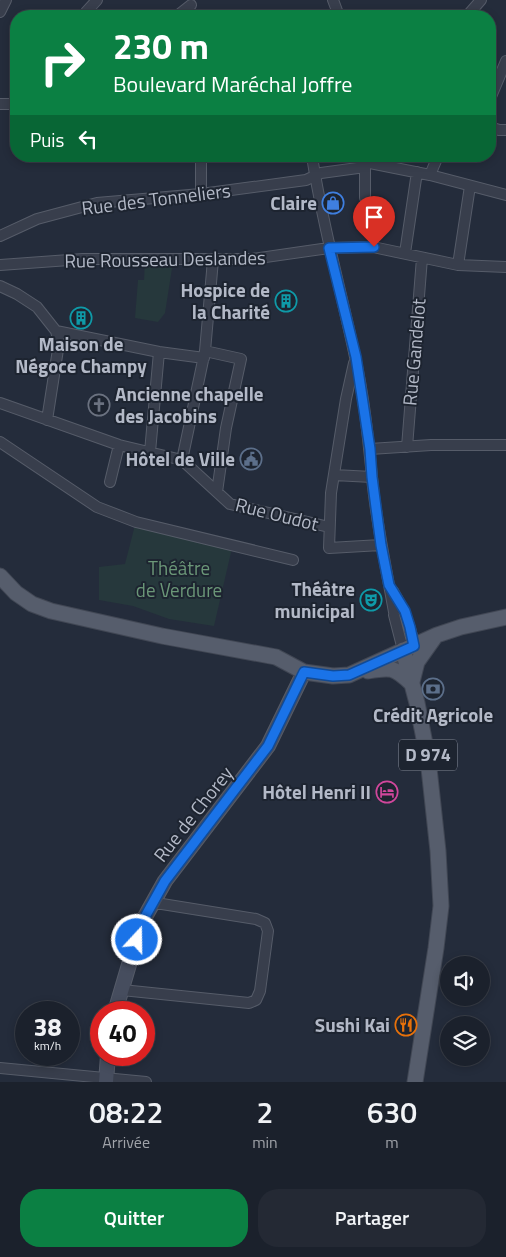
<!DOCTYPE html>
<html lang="fr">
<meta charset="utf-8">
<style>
:root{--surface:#1b212c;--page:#242934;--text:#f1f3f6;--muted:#a0a3a9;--line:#393e48;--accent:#0b8043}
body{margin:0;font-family:"Titillium Web",sans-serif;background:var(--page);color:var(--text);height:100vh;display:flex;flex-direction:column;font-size:19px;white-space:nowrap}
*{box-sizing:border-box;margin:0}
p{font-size:16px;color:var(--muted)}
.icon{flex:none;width:28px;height:28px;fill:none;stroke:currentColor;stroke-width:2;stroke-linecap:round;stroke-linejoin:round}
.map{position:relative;height:1082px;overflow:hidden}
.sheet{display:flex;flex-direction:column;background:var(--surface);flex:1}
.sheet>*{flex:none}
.guide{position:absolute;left:10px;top:10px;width:486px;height:152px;border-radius:20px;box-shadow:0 2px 8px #0003,0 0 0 1px var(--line);background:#0b8043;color:#fff;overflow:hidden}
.tools{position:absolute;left:440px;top:956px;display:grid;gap:10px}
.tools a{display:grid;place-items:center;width:50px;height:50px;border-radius:50%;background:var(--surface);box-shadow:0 2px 8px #0003,0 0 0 1px var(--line);font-size:25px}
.speed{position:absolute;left:15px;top:1001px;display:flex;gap:10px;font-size:25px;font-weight:700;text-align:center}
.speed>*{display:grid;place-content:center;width:65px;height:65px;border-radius:50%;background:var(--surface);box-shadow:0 2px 8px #0003,0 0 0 1px var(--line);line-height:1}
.speed small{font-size:12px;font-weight:400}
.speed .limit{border:8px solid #d22;background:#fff;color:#111}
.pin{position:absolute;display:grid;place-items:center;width:42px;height:42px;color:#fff;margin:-51px -21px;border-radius:50% 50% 50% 0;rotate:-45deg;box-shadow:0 0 5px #0007}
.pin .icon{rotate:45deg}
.me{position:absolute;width:55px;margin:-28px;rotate:21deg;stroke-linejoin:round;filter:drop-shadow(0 0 4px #0008)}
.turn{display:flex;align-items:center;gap:18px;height:105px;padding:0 20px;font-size:22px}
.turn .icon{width:65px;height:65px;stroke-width:2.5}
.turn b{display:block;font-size:35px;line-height:42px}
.then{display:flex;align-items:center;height:48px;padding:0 20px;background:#0003;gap:10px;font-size:19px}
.eta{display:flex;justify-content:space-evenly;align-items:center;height:85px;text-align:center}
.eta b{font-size:30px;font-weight:600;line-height:35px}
.primary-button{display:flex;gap:10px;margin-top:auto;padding:10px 20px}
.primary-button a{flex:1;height:58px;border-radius:20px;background:var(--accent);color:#fff;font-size:20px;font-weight:600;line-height:58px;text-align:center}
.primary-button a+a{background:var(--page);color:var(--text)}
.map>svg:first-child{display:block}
</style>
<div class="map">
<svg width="506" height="1082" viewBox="0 0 506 1082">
<rect width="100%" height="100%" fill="#242c3b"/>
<path fill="#26383c" d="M145,261l28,1 -8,51 -7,9 -23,-4 3,-38h6z
M135,525l97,23 -18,78 -45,-7 -36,-13 -34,-6v-33l26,-3z"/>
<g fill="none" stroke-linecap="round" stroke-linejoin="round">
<g stroke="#565c69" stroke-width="12">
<path id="street" d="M333,0l6,16
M0,12l6,-12
M88,16l-2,-4 11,-12
M177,16l14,-11
M467,16l14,-16
M490,99l16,-38
M0,104h16
M490,127l9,3h7
M201,156v38
M312,156c10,68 29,134 43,201 9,39 13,80 17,120 4,45 14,90 22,135
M365,162l65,13 76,20
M365,167v31
M430,175l8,-19
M0,236l37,-17 60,-16 104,-9 105,-14 15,-7 44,-6v-9l-3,-2
M405,253l12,-81
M0,265l83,-6h169l77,-11 44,-1 85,18 48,2
M458,265l12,-79
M0,286l17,8 20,13 19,24 3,12 -12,77
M56,331l103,21 45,6
M205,351l36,8 -15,69 -9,64
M354,363l-8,36 -15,94 -2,55 52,-3
M0,403l119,42 63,15 48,44 99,23
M0,442l97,65 39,15 157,38
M407,447l15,-189
M370,449l61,-4h75
M150,452l9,-100
M182,460l23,-109 8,-91
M334,475l38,2
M110,482l9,-37
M393,591c11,19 17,33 21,54
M394,615l9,35
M122,990l127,13 7,-3 4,-9 8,-60 -3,-8 -9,-4 -94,-15h-9
M0,1068l146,14"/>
</g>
<g stroke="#565c69" stroke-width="16">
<path id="secondary" d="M115,1012l26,-88 24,-43 103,-135 36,-74
M106,1082l2,-27"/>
</g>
<g stroke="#414754" stroke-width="17">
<path id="primary" d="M0,576l16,17 16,11 19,7 111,25 114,21 28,15 29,4 16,-1 88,-40 24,-8 45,-10
M403,650l14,53 11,56 10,92 3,55 -5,42 -21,134
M368,671c23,-4 26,-4 43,12
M412,682l5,-20 17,-24"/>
</g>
<use href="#street" stroke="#383e4c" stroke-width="10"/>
<use href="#secondary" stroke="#464d5e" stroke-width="14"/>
<use href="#primary" stroke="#565d6c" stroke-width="15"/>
</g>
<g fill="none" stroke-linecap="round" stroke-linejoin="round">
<g stroke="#114b97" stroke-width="12">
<path id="route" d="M137,940l4,-16 24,-43 103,-135 36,-74 29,4 16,-1 65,-29 -4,-19 -5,-16 -16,-26 -8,-40 -9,-68 -2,-28 -14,-92 -27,-109 45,-1"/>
</g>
<use href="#route" stroke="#1a73e8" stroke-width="9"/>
</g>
<defs>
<g id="shop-ring" transform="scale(1.125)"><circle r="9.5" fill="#1d2430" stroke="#3f7fe0" stroke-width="1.5"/><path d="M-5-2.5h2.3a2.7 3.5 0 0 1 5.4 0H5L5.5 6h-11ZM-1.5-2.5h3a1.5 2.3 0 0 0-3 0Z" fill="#3f7fe0"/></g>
<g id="building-ring" transform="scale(1.125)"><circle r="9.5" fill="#1d2430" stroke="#0f9aa8" stroke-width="1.5"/><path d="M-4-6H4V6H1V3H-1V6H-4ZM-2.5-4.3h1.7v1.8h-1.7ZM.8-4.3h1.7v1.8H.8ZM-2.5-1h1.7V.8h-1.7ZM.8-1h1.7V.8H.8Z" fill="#0f9aa8"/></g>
<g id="church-ring" transform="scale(1.125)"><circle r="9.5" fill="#1d2430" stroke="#6b7280" stroke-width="1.5"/><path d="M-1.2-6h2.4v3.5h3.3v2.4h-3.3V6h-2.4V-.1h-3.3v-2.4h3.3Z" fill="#6b7280"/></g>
<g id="civic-ring" transform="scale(1.125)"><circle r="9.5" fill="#1d2430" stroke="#5c6f8a" stroke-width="1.5"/><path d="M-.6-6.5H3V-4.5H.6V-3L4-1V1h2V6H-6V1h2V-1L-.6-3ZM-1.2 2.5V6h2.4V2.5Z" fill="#5c6f8a"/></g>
<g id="theatre-ring" transform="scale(1.125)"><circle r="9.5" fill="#1d2430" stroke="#0f9aa8" stroke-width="1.5"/><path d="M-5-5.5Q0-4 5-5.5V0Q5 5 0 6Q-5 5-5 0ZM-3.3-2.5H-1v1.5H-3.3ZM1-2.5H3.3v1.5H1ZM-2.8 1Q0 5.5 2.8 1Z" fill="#0f9aa8"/></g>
<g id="bank-ring" transform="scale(1.125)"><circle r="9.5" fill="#1d2430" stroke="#5c6f8a" stroke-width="1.5"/><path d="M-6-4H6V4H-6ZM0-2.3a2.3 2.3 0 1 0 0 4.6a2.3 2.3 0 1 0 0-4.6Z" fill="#5c6f8a"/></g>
<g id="hotel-ring" transform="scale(1.125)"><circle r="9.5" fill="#1d2430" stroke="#d1479c" stroke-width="1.5"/><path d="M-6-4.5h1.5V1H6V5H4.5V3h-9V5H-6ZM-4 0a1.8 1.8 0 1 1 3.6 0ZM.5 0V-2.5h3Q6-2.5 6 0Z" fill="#d1479c"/></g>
<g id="restaurant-ring" transform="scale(1.125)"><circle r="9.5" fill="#1d2430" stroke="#e8710a" stroke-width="1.5"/><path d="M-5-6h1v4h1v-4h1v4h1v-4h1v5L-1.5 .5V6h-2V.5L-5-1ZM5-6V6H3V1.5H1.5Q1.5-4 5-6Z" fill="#e8710a"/></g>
</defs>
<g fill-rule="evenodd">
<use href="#shop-ring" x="333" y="203"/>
<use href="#building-ring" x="286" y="301"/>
<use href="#building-ring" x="81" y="318"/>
<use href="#church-ring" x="99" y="405"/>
<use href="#civic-ring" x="251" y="459"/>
<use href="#theatre-ring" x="371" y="600"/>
<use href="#bank-ring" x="433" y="689"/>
<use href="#hotel-ring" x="387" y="792"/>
<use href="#restaurant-ring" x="406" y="1025"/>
</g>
<g text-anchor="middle" stroke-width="4" stroke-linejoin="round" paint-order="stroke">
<rect fill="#1d2430" stroke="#868c9a" stroke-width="1" x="399" y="739.5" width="58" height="31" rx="4"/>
<g font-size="18" font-weight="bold" fill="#b3b9c7">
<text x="428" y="761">D 974</text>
</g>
<g font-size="19" fill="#b3b9c7" stroke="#1d2430">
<text transform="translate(156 199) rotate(-7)" y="7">Rue des Tonneliers</text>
<text transform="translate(165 259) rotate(-1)" y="7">Rue Rousseau Deslandes</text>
<text transform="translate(414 352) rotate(-85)" y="7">Rue Gandelot</text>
<text transform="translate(277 514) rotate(14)" y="7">Rue Oudot</text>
<text transform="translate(193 814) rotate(-52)" y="7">Rue de Chorey</text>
</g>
<g font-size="19" font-weight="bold" fill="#b3b9c7" stroke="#1d2430" text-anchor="end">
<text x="317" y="210">Claire</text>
<text x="270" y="297">Hospice de<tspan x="270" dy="22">la Charité</tspan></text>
<text x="81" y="351" text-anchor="middle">Maison de<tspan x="81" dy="22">Négoce Champy</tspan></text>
<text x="115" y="401" text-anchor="start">Ancienne chapelle<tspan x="115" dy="22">des Jacobins</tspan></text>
<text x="235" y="466">Hôtel de Ville</text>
<text x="355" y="596">Théâtre<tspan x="355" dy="22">municipal</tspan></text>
<text x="433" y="722" text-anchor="middle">Crédit Agricole</text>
<text x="371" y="799">Hôtel Henri II</text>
<text x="390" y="1032">Sushi Kai</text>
</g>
<g font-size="19" fill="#6b9778" stroke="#1d2430">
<text x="179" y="575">Théâtre<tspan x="179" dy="22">de Verdure</tspan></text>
</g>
</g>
</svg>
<div class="tools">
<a><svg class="icon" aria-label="sound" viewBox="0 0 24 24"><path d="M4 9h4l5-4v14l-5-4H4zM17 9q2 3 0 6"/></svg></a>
<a><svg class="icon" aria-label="layers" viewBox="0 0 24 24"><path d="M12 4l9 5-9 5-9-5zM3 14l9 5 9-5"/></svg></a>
</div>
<div class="speed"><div>38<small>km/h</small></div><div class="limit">40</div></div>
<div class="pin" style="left:374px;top:247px;background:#d93025"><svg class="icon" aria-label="arrive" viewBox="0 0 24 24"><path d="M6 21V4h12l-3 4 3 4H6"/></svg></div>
<svg class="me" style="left:137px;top:940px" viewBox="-20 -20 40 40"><circle r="17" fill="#1a73e8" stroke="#fff" stroke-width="3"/><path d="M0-11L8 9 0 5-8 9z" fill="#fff"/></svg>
<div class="guide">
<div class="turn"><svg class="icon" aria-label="right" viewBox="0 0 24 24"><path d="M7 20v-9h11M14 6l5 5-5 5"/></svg><div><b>230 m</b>Boulevard Maréchal Joffre</div></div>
<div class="then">Puis<svg class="icon" aria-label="left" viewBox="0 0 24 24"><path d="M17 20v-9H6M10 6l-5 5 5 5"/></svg></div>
</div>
</div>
<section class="sheet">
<div class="eta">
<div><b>08:22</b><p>Arrivée</p></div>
<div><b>2</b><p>min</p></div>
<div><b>630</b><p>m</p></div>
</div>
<div class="primary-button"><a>Quitter</a><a>Partager</a></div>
</section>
